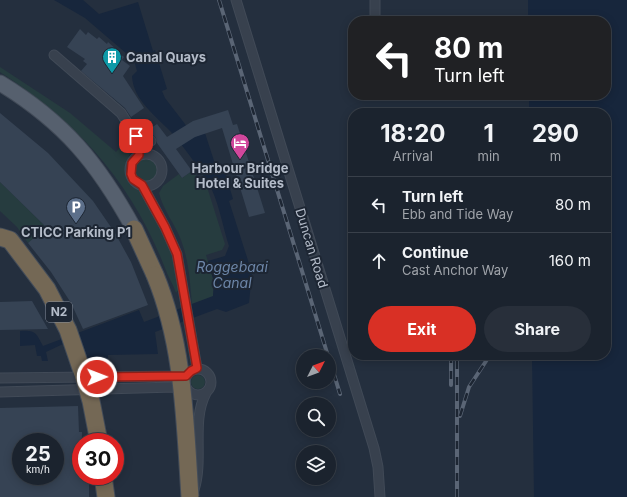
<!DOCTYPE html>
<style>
:root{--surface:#1b232e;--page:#282f3a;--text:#f1f3f6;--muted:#a0a4aa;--line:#39404a;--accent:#d93025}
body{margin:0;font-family:Inter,sans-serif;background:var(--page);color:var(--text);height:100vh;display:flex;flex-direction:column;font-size:15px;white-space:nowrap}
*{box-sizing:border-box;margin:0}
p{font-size:13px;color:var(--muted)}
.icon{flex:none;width:22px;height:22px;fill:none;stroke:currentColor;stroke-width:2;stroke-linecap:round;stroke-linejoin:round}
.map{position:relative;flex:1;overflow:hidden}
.panel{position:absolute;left:348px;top:108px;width:263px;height:252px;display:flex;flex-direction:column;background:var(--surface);border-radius:16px;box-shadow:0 2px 10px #0003,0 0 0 1px var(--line)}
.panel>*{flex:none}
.guide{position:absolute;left:348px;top:16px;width:263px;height:84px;border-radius:16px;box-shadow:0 2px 10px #0003,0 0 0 1px var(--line);background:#202124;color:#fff;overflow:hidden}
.needle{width:26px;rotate:48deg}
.controls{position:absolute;left:296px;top:349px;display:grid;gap:8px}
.controls a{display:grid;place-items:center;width:40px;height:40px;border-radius:50%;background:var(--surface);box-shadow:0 2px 10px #0003,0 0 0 1px var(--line);font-size:20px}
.speed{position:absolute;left:12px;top:433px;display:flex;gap:8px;font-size:20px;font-weight:700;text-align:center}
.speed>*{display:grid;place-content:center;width:52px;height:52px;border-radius:50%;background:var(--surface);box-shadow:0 2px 10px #0003,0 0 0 1px var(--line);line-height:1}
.speed small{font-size:10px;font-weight:400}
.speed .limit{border:6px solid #d22;background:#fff;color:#111}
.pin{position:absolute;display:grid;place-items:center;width:34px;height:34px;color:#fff;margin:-17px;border-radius:8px;box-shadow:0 2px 6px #0006}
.me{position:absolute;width:44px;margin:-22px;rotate:89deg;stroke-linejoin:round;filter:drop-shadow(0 0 3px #0008)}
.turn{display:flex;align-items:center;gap:14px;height:84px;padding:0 20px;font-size:18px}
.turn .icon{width:52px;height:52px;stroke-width:2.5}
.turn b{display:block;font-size:28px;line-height:34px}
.eta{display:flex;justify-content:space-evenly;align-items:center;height:68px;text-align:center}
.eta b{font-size:24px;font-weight:700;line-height:28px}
.button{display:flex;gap:8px;margin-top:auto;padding:8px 20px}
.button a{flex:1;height:46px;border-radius:24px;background:var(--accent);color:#fff;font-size:16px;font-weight:700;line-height:46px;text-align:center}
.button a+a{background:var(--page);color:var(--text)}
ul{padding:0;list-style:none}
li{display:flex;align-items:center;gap:12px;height:56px;padding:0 20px;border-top:1px solid var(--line)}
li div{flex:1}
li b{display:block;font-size:15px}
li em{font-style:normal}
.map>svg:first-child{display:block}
</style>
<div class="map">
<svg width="627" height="497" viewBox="0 0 627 497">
<rect width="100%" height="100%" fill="#242f3e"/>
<path fill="#263c3f" d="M0,67l70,46 46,39 9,-10 5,11c-2,7 -6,14 -4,21 2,10 11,13 17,21 14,21 29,48 34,72 2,7 1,15 2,22l-3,4c-3,-9 -8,-16 -11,-25 -34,-87 -87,-145 -165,-196z
M135 170a11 11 0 1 1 22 0a11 11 0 1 1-22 0Z
M192,171l16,19 17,54 -3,6 -16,5 8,27 -1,15 -21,7c-2,-21 -3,-43 -11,-64 -6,-16 -18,-30 -22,-47l4,-7 16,-12 3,4z
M0,182l46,45 -18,16 -11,-16 -17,-16z
M191 382a7 7 0 1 1 14 0a7 7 0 1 1-14 0Z"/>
<path fill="#17263c" d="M54,0h29l16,14 39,-12 15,49 2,-1 12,39 -5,2 3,7 30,39 10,-4 11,34 7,-2 10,34 -4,2 23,72 -3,30 -23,9 -9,-3 -62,23 3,22 -50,1v6l-39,-2 -6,-15 -17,8 2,9h-6l-1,-5h-4l-2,-11 -15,1v-15c16,-1 16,2 23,15l96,-36 5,12 69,-26 1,-14 -6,-21 17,-5 4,-10c-6,-18 -9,-38 -17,-56 -7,-14 -30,-46 -41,-58 -15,-16 -38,-32 -39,-56l5,-5 -3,-11 -49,-42z
M528,0h99v497h-93l-2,-142h74v-242h-77v-18h77v-74h-78z"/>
<path fill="#364354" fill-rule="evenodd" d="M80,29l6,6 2,-3 9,7 2,-2 8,7 1,-2 9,8 -1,1 8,6 -2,3 8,6 -7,10 21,32 -13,9 -6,-9 -44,-37 6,-7 -4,-3 2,-2 -18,-12z
M228,110l5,15 4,-1 28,89 -16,4 -27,-89 -27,9 -19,12 16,22 -10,7 -25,-35 -1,-5 -8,-8 9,-6 10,13 26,-16z
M0,113l48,40 45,48 22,32 16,29 17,43 -65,24 -12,-26 -20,-31 -23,-29 18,-16 -46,-45z
M32,301l16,28 -48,1v-28z
M78,406l1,26h3l-1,44 8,1v20h-89v-89zM21,442h34v34h-34z"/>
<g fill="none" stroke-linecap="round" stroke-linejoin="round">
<g stroke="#414a57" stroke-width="11">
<path id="street" d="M236,0l138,448 4,19 2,30
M375,21v-21
M54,55l67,58 17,27 1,15
M134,129l17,12
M130 170a16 16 0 1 1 32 0a16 16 0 1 1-32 0Z
M142,185l23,42 12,27 20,114
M185 382a13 13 0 1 1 26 0a13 13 0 1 1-26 0Z
M0,378l183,-2
M0,392l174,-5 10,4
M194,490c10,-31 -3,-69 12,-97"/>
</g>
<g stroke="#414a57" stroke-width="17">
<path id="primary" d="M0,83c64,39 98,80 134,146"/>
</g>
<g stroke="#434c59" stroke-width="19">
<path id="highway" d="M134,229l21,46
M0,237l10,3 37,49 21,41 16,47
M103,476l3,21"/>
</g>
<use href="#street" stroke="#38414e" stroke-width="9"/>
<use href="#primary" stroke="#56606e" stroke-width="15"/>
<use href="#highway" stroke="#746855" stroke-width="17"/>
<g stroke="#5a6575" stroke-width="4">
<path id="rail" d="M219,0l109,356
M451,355v30
M329,358l11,36
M460,416l9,-29 21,-32
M457,497v-142"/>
</g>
<use href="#rail" stroke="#1d2633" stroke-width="2.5" stroke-dasharray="8" stroke-linecap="butt"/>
<g stroke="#434c59" stroke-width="19" stroke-linecap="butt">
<path id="highway-bridge" d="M155,275c29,70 30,148 35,222
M84,377l7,24 8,41"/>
</g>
<use href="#highway-bridge" stroke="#746855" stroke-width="17"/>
</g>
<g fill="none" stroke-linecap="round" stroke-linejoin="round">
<g stroke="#8d1f18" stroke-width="10">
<path id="route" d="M97,377l89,-1 5,-5 6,-3 -20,-114 -12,-27 -23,-42 -9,-6 -2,-5 1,-11 7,-8v-11l-3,-8"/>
</g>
<use href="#route" stroke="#d93025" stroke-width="7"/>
</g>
<defs>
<g id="building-pin" transform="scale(1)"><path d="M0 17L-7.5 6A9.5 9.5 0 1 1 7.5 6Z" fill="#0f9aa8" stroke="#1d2633"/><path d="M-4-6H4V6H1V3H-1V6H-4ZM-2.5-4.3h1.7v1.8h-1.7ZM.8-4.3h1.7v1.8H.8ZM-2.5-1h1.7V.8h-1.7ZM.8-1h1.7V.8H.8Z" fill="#fff"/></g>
<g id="hotel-pin" transform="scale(1)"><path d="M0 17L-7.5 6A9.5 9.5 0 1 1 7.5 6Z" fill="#d1479c" stroke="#1d2633"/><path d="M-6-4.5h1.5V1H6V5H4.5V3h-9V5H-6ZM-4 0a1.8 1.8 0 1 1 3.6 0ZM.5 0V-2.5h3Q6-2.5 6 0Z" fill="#fff"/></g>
<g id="parking-pin" transform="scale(1)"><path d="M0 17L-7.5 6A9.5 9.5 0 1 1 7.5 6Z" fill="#5c6f8a" stroke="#1d2633"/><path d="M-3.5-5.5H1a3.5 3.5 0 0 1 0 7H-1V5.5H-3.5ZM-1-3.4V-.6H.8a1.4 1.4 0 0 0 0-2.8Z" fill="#fff"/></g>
</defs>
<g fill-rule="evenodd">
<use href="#building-pin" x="112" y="57"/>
<use href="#hotel-pin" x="240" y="143"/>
<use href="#parking-pin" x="76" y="207"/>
</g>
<g text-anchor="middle" stroke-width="4" stroke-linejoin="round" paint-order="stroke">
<rect fill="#1d2633" stroke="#878f9c" stroke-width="1" x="46" y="302" width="26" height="20" rx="3"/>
<g font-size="12" font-weight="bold" fill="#b4bcc9">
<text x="59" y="316">N2</text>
</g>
<g font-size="13" font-weight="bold" fill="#b4bcc9" stroke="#1d2633">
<text x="126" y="62" text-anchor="start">Canal Quays</text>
<text x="240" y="173">Harbour Bridge<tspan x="240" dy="15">Hotel &amp; Suites</tspan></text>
<text x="76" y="237">CTICC Parking P1</text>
</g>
<g font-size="13" fill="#b4bcc9" stroke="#1d2633">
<text transform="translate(312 248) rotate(73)" y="5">Duncan Road</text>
</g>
<g font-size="14" font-style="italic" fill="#6d86a8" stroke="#1d2633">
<text x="232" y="272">Roggebaai<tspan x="232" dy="16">Canal</tspan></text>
</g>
</g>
</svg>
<div class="controls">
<a><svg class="needle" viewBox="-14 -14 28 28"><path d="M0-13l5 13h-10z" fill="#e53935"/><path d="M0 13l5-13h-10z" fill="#a0a4aa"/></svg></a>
<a><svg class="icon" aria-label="search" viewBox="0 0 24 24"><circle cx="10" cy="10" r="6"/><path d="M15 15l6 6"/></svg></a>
<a><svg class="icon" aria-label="layers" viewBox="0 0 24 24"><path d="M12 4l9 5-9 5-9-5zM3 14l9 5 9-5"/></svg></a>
</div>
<div class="speed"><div>25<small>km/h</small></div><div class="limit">30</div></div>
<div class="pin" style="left:136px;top:136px;background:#d93025"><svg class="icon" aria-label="arrive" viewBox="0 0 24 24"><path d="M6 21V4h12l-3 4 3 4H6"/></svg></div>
<svg class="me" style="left:97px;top:377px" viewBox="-20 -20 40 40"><circle r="17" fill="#d93025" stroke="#fff" stroke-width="3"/><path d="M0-11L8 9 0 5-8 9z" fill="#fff"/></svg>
<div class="guide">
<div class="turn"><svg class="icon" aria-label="left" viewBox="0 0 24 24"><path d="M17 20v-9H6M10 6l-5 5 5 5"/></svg><div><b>80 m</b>Turn left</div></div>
</div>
<section class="panel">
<div class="eta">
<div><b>18:20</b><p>Arrival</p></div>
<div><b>1</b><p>min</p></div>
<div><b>290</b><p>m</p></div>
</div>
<ul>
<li><svg class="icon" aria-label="left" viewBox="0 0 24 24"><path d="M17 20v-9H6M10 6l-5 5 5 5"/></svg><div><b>Turn left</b><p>Ebb and Tide Way</p></div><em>80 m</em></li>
<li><svg class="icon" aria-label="ahead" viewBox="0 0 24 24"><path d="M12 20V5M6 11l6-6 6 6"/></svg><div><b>Continue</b><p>Cast Anchor Way</p></div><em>160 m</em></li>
</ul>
<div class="button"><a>Exit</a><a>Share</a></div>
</section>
</div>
